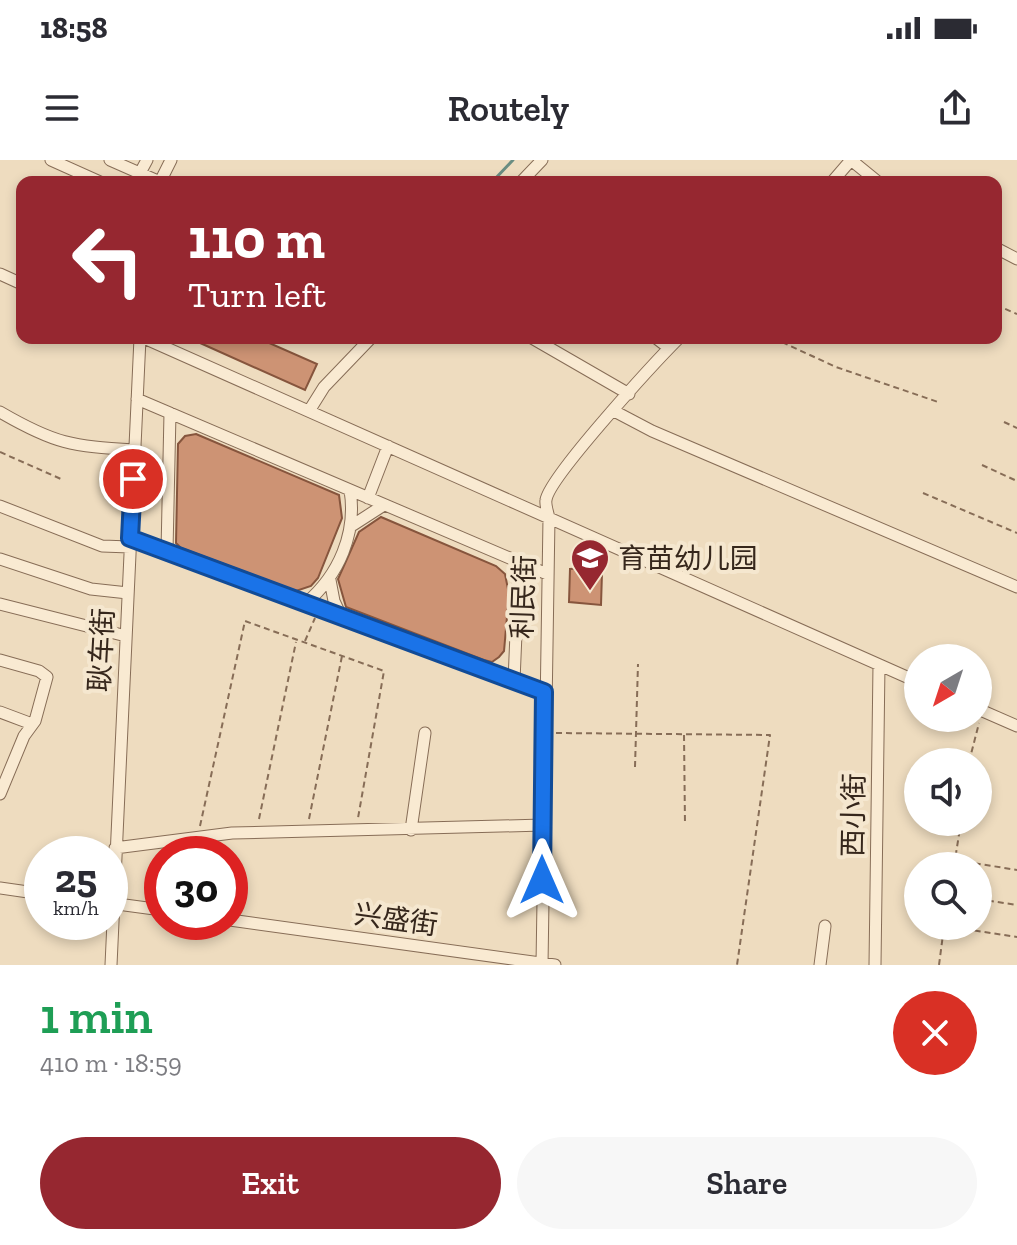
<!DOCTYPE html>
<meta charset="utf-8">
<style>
:root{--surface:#fff;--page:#f7f7f7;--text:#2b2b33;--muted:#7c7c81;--accent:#962730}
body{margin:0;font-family:"Zilla Slab","Noto Sans SC",serif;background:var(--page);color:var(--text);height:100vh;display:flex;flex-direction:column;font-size:30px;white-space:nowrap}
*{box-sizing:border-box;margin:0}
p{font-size:26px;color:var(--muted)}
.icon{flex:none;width:44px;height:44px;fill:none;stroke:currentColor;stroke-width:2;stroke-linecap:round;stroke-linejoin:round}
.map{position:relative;height:805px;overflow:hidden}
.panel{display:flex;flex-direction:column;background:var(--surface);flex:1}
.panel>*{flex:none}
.banner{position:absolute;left:16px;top:16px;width:986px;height:168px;border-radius:16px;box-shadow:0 4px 12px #0003;background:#962730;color:#fff;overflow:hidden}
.needle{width:52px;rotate:219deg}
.tools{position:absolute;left:904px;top:484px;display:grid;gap:16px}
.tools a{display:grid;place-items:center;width:88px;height:88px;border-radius:50%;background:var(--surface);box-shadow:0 4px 12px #0003;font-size:40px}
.speed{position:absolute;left:24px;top:676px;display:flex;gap:16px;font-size:40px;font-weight:700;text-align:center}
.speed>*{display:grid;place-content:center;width:104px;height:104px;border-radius:50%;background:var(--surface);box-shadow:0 4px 12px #0003;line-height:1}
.speed small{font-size:20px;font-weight:400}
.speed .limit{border:12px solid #d22;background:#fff;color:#111}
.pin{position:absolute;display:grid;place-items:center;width:68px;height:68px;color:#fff;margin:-34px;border:4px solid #fff;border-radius:50%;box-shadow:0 2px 8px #0007}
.me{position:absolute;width:88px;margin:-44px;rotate:0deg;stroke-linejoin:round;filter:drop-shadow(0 0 6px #0008)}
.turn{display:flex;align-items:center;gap:28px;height:168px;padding:0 40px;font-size:36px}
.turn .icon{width:104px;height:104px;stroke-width:2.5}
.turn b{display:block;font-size:56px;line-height:68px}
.round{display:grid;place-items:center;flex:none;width:84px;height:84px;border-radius:42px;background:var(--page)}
.headline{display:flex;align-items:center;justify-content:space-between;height:136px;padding:0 40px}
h1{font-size:48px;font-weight:600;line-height:60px;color:#1e9e55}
.primary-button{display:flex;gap:16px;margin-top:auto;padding:16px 40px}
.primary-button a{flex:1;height:92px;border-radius:48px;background:var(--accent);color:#fff;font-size:32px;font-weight:600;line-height:92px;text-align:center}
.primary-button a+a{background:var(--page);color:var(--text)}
.status{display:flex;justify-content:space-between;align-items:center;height:56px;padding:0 40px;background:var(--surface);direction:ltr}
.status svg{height:22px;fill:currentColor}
header{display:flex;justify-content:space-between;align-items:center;height:104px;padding:0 40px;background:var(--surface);font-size:36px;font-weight:600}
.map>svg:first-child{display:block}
</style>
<div class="status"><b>18:58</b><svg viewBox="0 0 49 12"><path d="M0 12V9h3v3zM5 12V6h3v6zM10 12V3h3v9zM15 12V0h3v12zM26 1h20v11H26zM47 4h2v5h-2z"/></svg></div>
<header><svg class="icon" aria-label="menu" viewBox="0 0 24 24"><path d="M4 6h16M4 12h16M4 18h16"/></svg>Routely<svg class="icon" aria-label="share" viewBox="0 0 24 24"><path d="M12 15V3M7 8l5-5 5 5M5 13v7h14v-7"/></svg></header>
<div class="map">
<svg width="1017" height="805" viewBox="0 0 1017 805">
<rect width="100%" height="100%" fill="#eedcbf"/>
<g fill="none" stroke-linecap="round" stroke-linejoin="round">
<path stroke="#6a8d82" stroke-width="3" d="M492,22l21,-22"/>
</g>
<path fill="#cd9374" stroke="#86553d" stroke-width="2" d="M189,178h69l59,26 -12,26z
M196,274l143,61 3,23 -24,60 -7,8 -15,5 -115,-43 -5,-5 2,-99 7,-8z
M381,357l115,49 9,8 4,20 -5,57 -5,6 -7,5 -8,-2 -138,-53 -8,-28 21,-47z
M586,408l16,5 -1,32 -32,-3 1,-33z"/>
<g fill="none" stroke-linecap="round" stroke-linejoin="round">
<g stroke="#876d57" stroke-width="13">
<path id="minor" d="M51,0l49,22
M110,0l50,22
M851,0l27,22
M140,13l7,-13
M160,22l11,-22
M521,22l21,-22
M832,22l19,-22
M996,88l21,11
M0,114l22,10
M144,178l774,344
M532,178l97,56
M656,178l13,10
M137,239l410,175
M309,251l15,-24 47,-49
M614,251l38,20 365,156
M0,252c55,32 71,34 135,38
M368,338l20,-52
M0,346l102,40 28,1
M353,365l31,-20
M130,378l414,154
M167,391l3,-138
M0,399l91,30 37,4
M330,420l4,21 7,15
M306,443c33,-28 51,-70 44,-113
M0,444l126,32
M0,500l39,11 8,6 -12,44 -11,15 -24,58
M514,521l5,-119
M978,549l39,17
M0,552l32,12
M411,670l14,-97
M115,688l117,-15 311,-8
M0,728l42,6
M110,743l52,7
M230,760l325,45
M111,805l29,-627
M542,805l7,-447c-1,-5 -4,-13 -3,-18 3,-23 111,-140 133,-162
M820,805l5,-39
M875,805l4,-300"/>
</g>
<path stroke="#876d57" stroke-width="2" stroke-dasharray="6 4" stroke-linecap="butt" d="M996,145l21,9
M773,178l63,29 102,35
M1004,262l13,6
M0,292l61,27
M982,305l35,16
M923,333l94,40
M305,481l10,-23
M556,573l214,2 -33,230
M684,575l1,90
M969,602l10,-39
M635,607l3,-103
M259,659l37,-177
M309,659l33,-163
M200,666l45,-205 139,50 -26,147
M955,700l62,10
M954,706l7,-44
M978,739l39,6
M945,766l72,11
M939,805l5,-38"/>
<use href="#minor" stroke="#f9ead2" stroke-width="11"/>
</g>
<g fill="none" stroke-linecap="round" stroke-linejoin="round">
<g stroke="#114b97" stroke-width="20">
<path id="route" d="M133,319l-3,59 414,154 -2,188"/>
</g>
<use href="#route" stroke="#1a73e8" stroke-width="14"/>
</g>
<defs>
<g id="school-pin" transform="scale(2)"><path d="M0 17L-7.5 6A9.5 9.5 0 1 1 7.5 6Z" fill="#962730" stroke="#f5e7cf"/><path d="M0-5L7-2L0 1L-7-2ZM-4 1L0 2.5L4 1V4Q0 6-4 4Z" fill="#fff"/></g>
</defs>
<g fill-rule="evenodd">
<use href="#school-pin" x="590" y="398"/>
</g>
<g text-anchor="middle" stroke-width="8" stroke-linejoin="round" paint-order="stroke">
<g font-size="28" fill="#36271c" stroke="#f5e7cf" text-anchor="start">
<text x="618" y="408">育苗幼儿园</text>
</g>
<g font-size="28" fill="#36271c" stroke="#f5e7cf">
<text transform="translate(523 437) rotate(-88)" y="10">利民街</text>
<text transform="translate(101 490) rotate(-87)" y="10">耿车街</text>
<text transform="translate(853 655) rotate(-89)" y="10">西小街</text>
<text transform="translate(396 759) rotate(8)" y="10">兴盛街</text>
</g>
</g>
</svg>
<div class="tools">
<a><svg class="needle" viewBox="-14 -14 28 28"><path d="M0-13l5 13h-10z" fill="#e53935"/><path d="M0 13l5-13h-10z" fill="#7c7c81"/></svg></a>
<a><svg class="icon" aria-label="sound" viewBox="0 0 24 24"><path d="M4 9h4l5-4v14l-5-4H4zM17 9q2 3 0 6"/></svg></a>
<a><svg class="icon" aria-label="search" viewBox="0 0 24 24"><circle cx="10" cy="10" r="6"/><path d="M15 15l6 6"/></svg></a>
</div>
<div class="speed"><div>25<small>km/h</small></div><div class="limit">30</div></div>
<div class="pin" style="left:133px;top:319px;background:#d93025"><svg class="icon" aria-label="arrive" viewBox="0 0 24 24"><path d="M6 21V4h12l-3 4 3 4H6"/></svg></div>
<svg class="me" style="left:542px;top:720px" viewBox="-20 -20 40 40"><path d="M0-17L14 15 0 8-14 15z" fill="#1a73e8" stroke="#fff" stroke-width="4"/></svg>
<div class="banner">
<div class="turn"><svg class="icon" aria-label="left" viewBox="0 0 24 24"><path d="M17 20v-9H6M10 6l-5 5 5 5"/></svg><div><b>110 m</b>Turn left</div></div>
</div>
</div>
<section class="panel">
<div class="headline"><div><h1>1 min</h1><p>410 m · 18:59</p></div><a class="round" style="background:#d93025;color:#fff"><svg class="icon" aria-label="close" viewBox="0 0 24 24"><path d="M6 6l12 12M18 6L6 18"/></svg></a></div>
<div class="primary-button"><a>Exit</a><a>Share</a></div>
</section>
